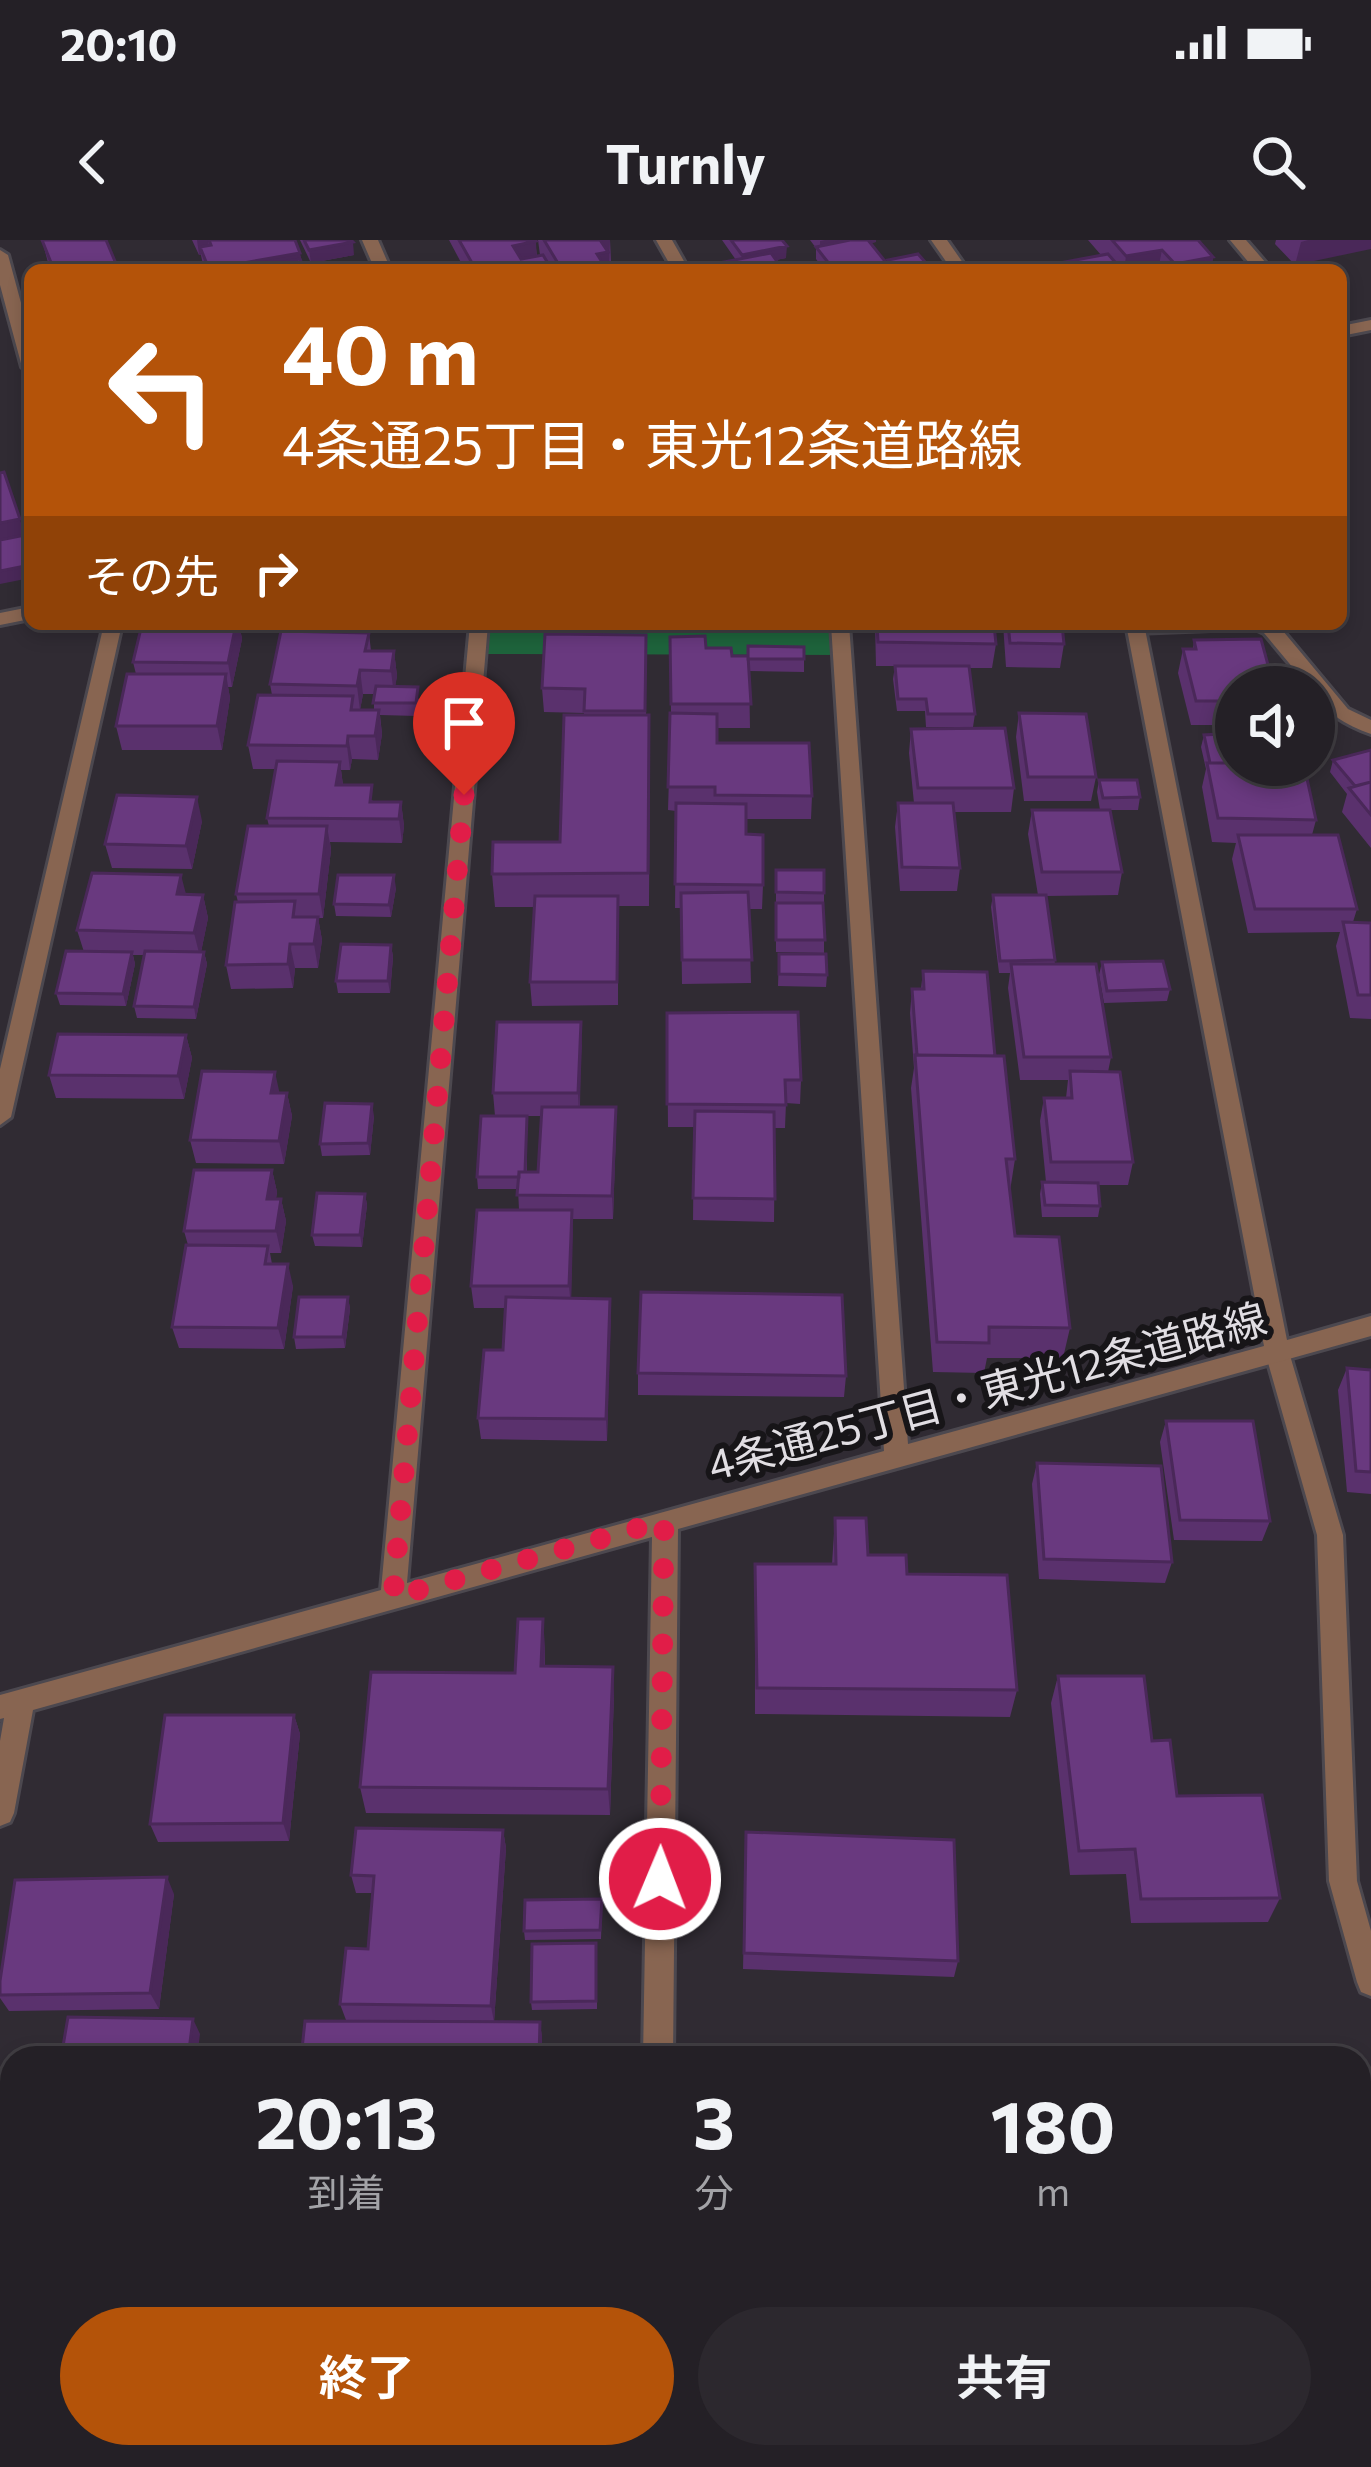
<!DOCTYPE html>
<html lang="ja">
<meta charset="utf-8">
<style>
:root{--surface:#242026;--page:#2c282e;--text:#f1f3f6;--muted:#a3a3a7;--line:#413e43;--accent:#b45309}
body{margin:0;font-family:Commissioner,"Noto Sans JP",sans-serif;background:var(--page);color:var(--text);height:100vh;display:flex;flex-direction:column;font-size:45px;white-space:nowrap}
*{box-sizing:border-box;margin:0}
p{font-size:39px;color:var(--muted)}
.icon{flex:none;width:66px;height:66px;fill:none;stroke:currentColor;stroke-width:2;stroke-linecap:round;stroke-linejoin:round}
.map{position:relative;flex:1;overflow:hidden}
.side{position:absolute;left:0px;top:1806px;width:1371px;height:423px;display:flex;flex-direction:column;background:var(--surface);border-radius:36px 36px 0 0;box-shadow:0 6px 18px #0003,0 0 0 3px var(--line)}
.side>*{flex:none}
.top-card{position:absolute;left:24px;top:24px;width:1323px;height:366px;border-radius:18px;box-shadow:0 6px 18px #0003,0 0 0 3px var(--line);background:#b45309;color:#fff;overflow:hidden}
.buttons{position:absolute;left:1215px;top:426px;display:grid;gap:24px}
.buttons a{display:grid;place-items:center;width:120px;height:120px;border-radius:50%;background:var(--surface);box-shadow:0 6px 18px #0003,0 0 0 3px var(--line);font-size:60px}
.pin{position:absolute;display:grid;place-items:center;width:102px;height:102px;color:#fff;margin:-123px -51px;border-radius:50% 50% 50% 0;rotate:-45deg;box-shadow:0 0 12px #0007}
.pin .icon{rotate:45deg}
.me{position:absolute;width:132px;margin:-66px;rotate:1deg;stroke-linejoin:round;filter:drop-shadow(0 0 9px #0008)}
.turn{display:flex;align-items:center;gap:42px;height:252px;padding:0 60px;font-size:54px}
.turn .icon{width:156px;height:156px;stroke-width:2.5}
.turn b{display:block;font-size:84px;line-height:102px}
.then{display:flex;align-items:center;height:114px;padding:0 60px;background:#0003;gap:24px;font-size:45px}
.eta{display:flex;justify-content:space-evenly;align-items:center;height:204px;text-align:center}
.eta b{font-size:72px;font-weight:700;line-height:84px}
.button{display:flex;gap:24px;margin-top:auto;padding:24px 60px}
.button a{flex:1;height:138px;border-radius:72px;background:var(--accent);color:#fff;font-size:48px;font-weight:700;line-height:138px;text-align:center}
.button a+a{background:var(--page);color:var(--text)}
.status{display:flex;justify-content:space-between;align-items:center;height:84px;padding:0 60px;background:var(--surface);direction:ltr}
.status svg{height:33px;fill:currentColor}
header{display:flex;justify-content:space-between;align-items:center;height:156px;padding:0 60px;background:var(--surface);font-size:54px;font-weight:700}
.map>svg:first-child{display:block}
</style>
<div class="status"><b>20:10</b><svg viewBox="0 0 49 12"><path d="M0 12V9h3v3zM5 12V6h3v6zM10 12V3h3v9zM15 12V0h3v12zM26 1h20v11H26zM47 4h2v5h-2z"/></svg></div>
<header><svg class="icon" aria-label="back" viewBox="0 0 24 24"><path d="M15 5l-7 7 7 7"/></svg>Turnly<svg class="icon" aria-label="search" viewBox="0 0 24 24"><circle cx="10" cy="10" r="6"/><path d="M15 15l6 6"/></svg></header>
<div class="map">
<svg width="1371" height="2227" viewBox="0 0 1371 2227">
<rect width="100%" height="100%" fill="#302b33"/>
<path fill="#1e643c" d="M479,384h361l2,31 -365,-1z"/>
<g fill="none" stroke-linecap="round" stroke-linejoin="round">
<g stroke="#4c484f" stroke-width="6">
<path id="service" d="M1128,384h92l-9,6 -76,3 -7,-2z
M1245,384l33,1 70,84 23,11v14c-25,-9 -48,-21 -57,-47h-5l-45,-54z
M1277,1102l8,3 4,7 54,183 14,346 14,50v65l-10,-4 -4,-10 -28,-101 -12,-346 -52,-183 4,-7z"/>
</g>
<g stroke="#4c484f" stroke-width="6">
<path id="minor" d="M362,0h16l13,30h-16z
M656,0h16l17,30h-16z
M931,0h16l21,30h-16z
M1230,0h16l26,30h-17z
M0,10l8,5 22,81v36l-8,-5 -22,-82z
M1371,80v10l-30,6v-10z
M30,367v12l-30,6v-12z
M104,384h18l-111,493 -11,8v-56z
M470,384h18l-81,959 477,-132 -53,-827h18l59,820 356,-98 -138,-722h18l143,716 84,-24v20l-693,193 -5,529h-30l9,-521 -619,173 -19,103 -4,9 -10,4v-85l4,-23 -4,1v-24l381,-105z
M637,2217h32v10h-32z"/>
</g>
<use href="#service" fill="#886551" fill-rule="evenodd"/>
<use href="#minor" fill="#886551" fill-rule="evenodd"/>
</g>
<path fill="#5a316d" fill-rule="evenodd" d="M42,0l75,26 1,4h-68z
M192,0h103l10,30h-101l-3,-15h-2z
M300,0h4l50,15 -43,8z
M449,0h86l2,16 3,-1 -2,-15h72l1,21 -2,1v8h-144z
M722,0h60l4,18 -10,2 7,10h-59v-8l12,-2z
M810,0h66v2l-6,1 17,21 1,-4 38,10h-102l-8,-11v-11z
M1088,0h110l15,17 -2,13h-169l1,-4 58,-11z
M1276,0h95l-76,25 -20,-21z
M142,384h126l-1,4h-27l2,11 -10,48h-4l2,11 -8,52h-100l-6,-24 20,-52 -3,-12z
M281,384h72l-2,9h18l2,18h23l3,25 -2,10 24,13 -2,17 -37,-1 2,19 -4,26 -26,-1 -2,11h-9l2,15 32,17h26l3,24 -2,17 -72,-1 1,8 -8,68h-5l4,22 -4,28h-23l-2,20 -62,1 -5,-24 12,-63 -2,-8 33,-68 -2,-8 9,-49h-23l-5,-24 24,-50 -2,-11 12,-53zM363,454h11v16h-14z
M745,384h33v7h-33z
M875,384h119l2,20 -4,24h-23l6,46 -2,13h-47l-1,-16h-28l-4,-32 2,-13h-19z
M1003,384h59l2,20 -4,24 -54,-1z
M646,395v80l4,33 -1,158h-31v99l-86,1 -2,-24 4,-75h-39l-3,-33 68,-32 24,-129 -40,-1 -2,-24z
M670,397l62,19h16l56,-9v25l-55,-1 1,57h-33v15l95,53 -1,23h-65v15l17,51 -1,24h-13l2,74 -69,1 -1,-76h-6l1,-97 -8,-1 3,-97z
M1194,400l42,47v78l80,55 -4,15 45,74 -4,13 18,1v96l-21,-1 -14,-72 4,-14 -92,1 -16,-74 4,-16 -24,-1 -10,-55 4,-18 -5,-22 3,-12h10l2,-10h-25l-13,-52 5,-24h10z
M1019,473l77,64 -5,24h-67l-8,-64z
M911,489l103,59 -3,24h-57l6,56 -3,23h-57l-5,-64 3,-24h16l-5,-50z
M1371,510v98l-29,-36 5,-18 -17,-22 3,-12z
M1099,540l41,17 -2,13h-28l12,62 -4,23 -72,1 9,68 56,93 -3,15 25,90 -5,23h-30l2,21 -2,11h-56l-2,-23 2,-12h4l-6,-61 4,-23h22l2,-18h-48l-12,-92 2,-15h-11l-8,-66 2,-12h45l-10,-61 4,-24h68l-3,-18z
M202,581l-10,48 -80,-1 -7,-24z
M776,630l48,23v60l-48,-1z
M396,648l-5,29 -55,-1 -2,-12z
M186,654l17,1 5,23 -7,34h3l3,12 -11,55 -59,-1 -3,-12 11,-51h-12l2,9 -9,42 -66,-1 -4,-12 28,-41 -7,-22z
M391,705l2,12 -3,36h-52l-2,-12z
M779,714l48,21 -1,12 -48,-1z
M1102,722l68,27 -3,12 -63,2 -5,-28z
M923,731l72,85 20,103 -5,32 5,45 55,92 -7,30h-76l-3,15 -51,-1 -22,-284 3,-20 -4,-55 2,-24h9z
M667,773l134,67 -1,24 -14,-1 -1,25h-10l-1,94 -81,-2 1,-93h-26z
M581,782l-1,85 36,23 -3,89h-41l-1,79 39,1 -3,142 -126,-2 -3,-21 25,-68 3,-42h-32l-3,-22 48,-76 -1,-21h-40l-1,-12 18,-61 -2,-23zM527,876h15l-4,56h-11z
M186,795l6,23 -8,41 -128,-1 -7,-23z
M280,853h7l5,23 -8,48 -88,-1 -6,-23z
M374,876l-4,39 -48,1 -2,-12z
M272,930l5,22 -1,7h5l5,22 -5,32h-11l2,11 21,22 -9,63 -105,-1 -7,-21 16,-82 -4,-14z
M365,954l2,11 -5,42 -47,-1 -3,-11z
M348,1057l2,12 -5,39 -49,1 -2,-12z
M1347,1128l24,2v124l-24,-2 -9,-102z
M638,1133l208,3 -2,21 -206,-2z
M1166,1181l104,100 -8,20 -88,-1 -14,-98z
M1037,1223l135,99 -7,21 -126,-4 -7,-95z
M835,1278l33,37 39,19 110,116 -7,27 -255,-3v-150h77z
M545,1407v19l69,28 -4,121 -244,-2 -6,-26 155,-114z
M1058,1436l94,65 25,55 103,102 -12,24 -137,1 -5,-49 -56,1 -19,-172z
M294,1475l6,19 -11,107 -131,1 -8,-18z
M503,1590l3,18 -12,174h46l2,16v20h-241l192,-36 -147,-2 -6,-16 28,-55 5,-56h-17l-5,-18z
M746,1592l212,129 -4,16 -211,-8z
M174,1654l-15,115 -150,2 -9,-13v-17z
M602,1668l-1,31 -76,1 -1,-9z
M597,1712v57l-65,1 -1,-8z
M0,1834l12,1v116h-12z
M718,2217h100l-2,9 -98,-2z"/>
<path fill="#4a2859" d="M197,0h11l2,13 -10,-6 1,8h-2z
M600,0h10l-1,30h-11l-1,-16z
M825,0h51v2l-56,11v-12z
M1308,0h63v9l-76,16 6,-23z
M536,1l1,24 -23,4 -1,-23z
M353,2l1,13 -43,8 -2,-13z
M787,6l-1,12 -45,9 1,-12z
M1162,10l-4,20h-34l2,-14z
M300,13l3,17h-94v-1z
M1213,17l-2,13h-37l1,-6z
M927,24l-1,6h-26z
M20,279l6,24 -26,6v-26z
M30,325v13l-30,6v-13z
M236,384h3l3,15 -10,48 -4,-24z
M346,384h7l-4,25z
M394,411l3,25 -3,19 -3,-24z
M360,430l3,24 -3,16 -3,-24z
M226,434l4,24 -8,52 -5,-24z
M379,470l3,24 -4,26 -3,-24z
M348,496l4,23 -2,11 -3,-24z
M340,522l3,24 -7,-1z
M197,557l5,24 -10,48 -6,-23z
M401,562l3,24 -2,17 -3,-24z
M327,586l4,24 -8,68 -4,-24z
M181,635l6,23 -10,-4z
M394,635l2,13 -5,29 -2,-12z
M203,655l5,23 -8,39 -6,-24z
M318,677l4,23 -4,28 -4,-24z
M290,704l5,24 -2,20 -5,-24z
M391,705l2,12 -3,36 -2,-12z
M132,712l3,12 -9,42 -3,-12z
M204,712l3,12 -11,55 -2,-12z
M581,782l1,24 -3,70 -1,-23z
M186,795l6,23 -8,41 -6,-23z
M275,832l5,23 -9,-2z
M287,853l5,23 -8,48 -5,-23z
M372,864l2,12 -4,39 -2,-12z
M616,867v23l-3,89 -1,-23z
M272,930l5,22 -5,29 -5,-22z
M365,954l2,11 -5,42 -2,-12z
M281,959l5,22 -5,32 -5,-22z
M572,970l1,22 -2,76 -2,-22z
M288,1024l5,22 -9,63 -6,-21z
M348,1057l2,12 -5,39 -2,-11z
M610,1059l1,22 -4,120 -1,-22z
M543,1379l2,28 -1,46 -3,-27z
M613,1427l1,27 -4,121 -2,-26z
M294,1475l6,19 -11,107 -6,-18z
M503,1590l3,18 -12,174 -3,-16z
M167,1637l7,17 -15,115 -9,-16z
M193,1779l7,15 -3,24h-9z
M540,1782l2,16v20h-3z
M244,2217h12l-1,10h-12z"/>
<path fill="#69397f" stroke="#4a2859" stroke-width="3" d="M42,0h64l11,26 -22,4h-41z
M209,0h86l5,13 -91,16 -9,-22 11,-2z
M304,0h47l2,2 -44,8z
M459,0h76l1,1 -23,5 8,13 22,-4 9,15h-76z
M544,0h56l8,12 -11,2 10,16h-45z
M731,0h51l5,6 -45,9z
M850,0h18l24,30h-58l-18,-23z
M1112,0h86l15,17 -38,7 -13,-14 -36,6z
M771,13l12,17h-53l-6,-8z
M918,14l9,10 -31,6 -8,-10z
M1108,14l14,16h-76l-3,-4z
M300,19l5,11h-66z
M1245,25l5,5h-31z
M4,232l16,47 -20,4v-50z
M25,295l5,15v15l-30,6v-31z
M142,384h94l-8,39 -95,-1z
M281,384h65l-1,1z
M877,384h117l2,20 -118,-2z
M1008,384h54l2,20 -54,-1z
M281,391l88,2 -4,18h29l-3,20 -31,-1 -3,16 -87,-2z
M545,394l101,1 -1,76h-61l1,-22 -43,-1z
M705,396l1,12h25l1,8h16l3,48h-80l-1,-67z
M1261,399l13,48h-38v14h-40l-13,-52h13l-2,-9z
M748,406l56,1v12h-56z
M895,426h74l6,48h-47l-2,-15h-28z
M127,434h99l-9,52h-101z
M376,446l42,1 -2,16h-43z
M258,455l95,1 -2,14h28l-4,26h-27l-1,10 -99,-1z
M670,473l47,1v29h92l3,53 -97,-1v-8h-47z
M1019,473l67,1 10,63h-68z
M564,475h85l-1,158 -156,1 1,-32h67z
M1236,481v42h-26l-6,-28 15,-1 -3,-12z
M1005,488l9,60h-96l-7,-59z
M1371,510v32l-16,4 -22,-26z
M277,521l63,1 -4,23h36l-2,17h31l-2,17 -132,-1z
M1207,523h29v2h68l12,55 -98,-2z
M1099,540h38l3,17 -37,1z
M1371,542v33l-22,-27z
M117,555l80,2 -11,49 -81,-2z
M676,563l70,1v30l17,1v50l-88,-1z
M898,563h55l7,65 -58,-1z
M1032,570h78l12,62h-80z
M248,586h79l-8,68h-83z
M1238,595h100l19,74h-102z
M776,630h48v23l-48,-1z
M92,633l89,2 -4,19 26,1 -9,38 -117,-3z
M338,635h56l-5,30 -55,-1z
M748,652l4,68h-70l-1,-67z
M993,655h53l9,65 -55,1z
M535,656h83l-1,86h-87z
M295,661l-2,16h25l-4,27h-24l-2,20 -62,1 9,-63z
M776,663h47l2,37h-49z
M1343,682l28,1v72h-13z
M341,704l50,1 -3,36h-52z
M66,711l66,1 -9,42 -67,-1z
M145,711l59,1 -10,55 -60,-1z
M779,714h47l1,21 -48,-1z
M1163,721l7,28 -63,2 -5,-29z
M1011,724h85l15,93h-87z
M923,731l64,1 8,84 -78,-1 -5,-66h12z
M798,772l3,68h-16l1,25 -119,-1v-91z
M497,782h84l-3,71h-85z
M58,794l128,1 -8,41 -129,-1z
M915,815l89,1 11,103h-9l9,77 44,1 11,91 -81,-1v16l-52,-1z
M202,831l73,1 -4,21h16l-8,48 -89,-1z
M1070,831l50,1 13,90h-82l-7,-64h28z
M325,863l47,1 -4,39 -48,1z
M542,867h74l-4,89 -95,-1 2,-23h19z
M695,871l79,1 1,87 -82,-1z
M481,876h46l-2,56h-6v5h-42z
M194,930h78l-5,29h14l-5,32h-92z
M1042,942l56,1 2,23 -55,-1z
M317,953l48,1 -5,41h-48z
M477,970h95l-3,76h-98z
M186,1005l82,1 -3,18h23l-10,64 -106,-1z
M641,1052l201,3 4,81 -208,-3z
M299,1057h49l-5,40h-49z
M506,1057l104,2 -4,120 -128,-1 6,-68h19z
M1347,1128l24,2v102l-15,-1z
M1166,1181h87l17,100 -90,-1z
M1037,1223l124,3 11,96 -128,-3z
M835,1278h31l2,37h38l1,19 100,1 10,115 -260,-2 -2,-124h81z
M518,1379h25l-2,47 72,1 -5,122 -248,-2 11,-115 144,1z
M1058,1436h86l8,65 18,-1 7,56 85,-1 18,103 -139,1 -6,-50 -56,2z
M165,1475h129l-11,108 -133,1z
M356,1588l147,2 -12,176 -151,-2 6,-56 22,1 6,-73 -23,-1z
M746,1592l208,8 4,121 -214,-8z
M167,1637l-17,116 -150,2v-14l15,-101z
M602,1659l-2,31 -76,1 1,-31z
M596,1703v58l-65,1 1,-58z
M68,1777l125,2 -5,39h-127z
M305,1781l235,1 -1,36h-238z
M0,1834l12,1v102h-12z
M0,1974h12v243h232l-1,10h-243z
M945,2217h72l1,10h-72z"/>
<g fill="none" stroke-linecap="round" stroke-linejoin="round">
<path stroke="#e11d48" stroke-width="21" stroke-dasharray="0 37.8" d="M464,555l-71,802 271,-76 -4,358"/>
</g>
<g text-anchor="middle" stroke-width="12" stroke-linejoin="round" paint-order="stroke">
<g font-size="42" fill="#e1dee3" stroke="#171518">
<text transform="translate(987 1152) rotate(-15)" y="15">4条通25丁目・東光12条道路線</text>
</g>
</g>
</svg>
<div class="buttons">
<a><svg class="icon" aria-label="sound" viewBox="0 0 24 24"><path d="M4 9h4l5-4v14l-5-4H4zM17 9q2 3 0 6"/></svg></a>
</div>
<div class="pin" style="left:464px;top:555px;background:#d93025"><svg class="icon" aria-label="arrive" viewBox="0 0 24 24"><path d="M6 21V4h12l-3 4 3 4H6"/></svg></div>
<svg class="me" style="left:660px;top:1639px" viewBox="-20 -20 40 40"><circle r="17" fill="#e11d48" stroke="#fff" stroke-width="3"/><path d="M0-11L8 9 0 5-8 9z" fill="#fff"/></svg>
<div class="top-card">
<div class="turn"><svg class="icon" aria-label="left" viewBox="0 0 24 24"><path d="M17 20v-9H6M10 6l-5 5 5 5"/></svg><div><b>40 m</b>4条通25丁目・東光12条道路線</div></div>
<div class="then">その先<svg class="icon" aria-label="right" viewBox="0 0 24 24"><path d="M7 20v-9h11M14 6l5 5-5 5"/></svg></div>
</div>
<section class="side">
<div class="eta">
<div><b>20:13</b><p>到着</p></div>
<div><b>3</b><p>分</p></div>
<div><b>180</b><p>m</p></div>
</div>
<div class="button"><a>終了</a><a>共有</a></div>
</section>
</div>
